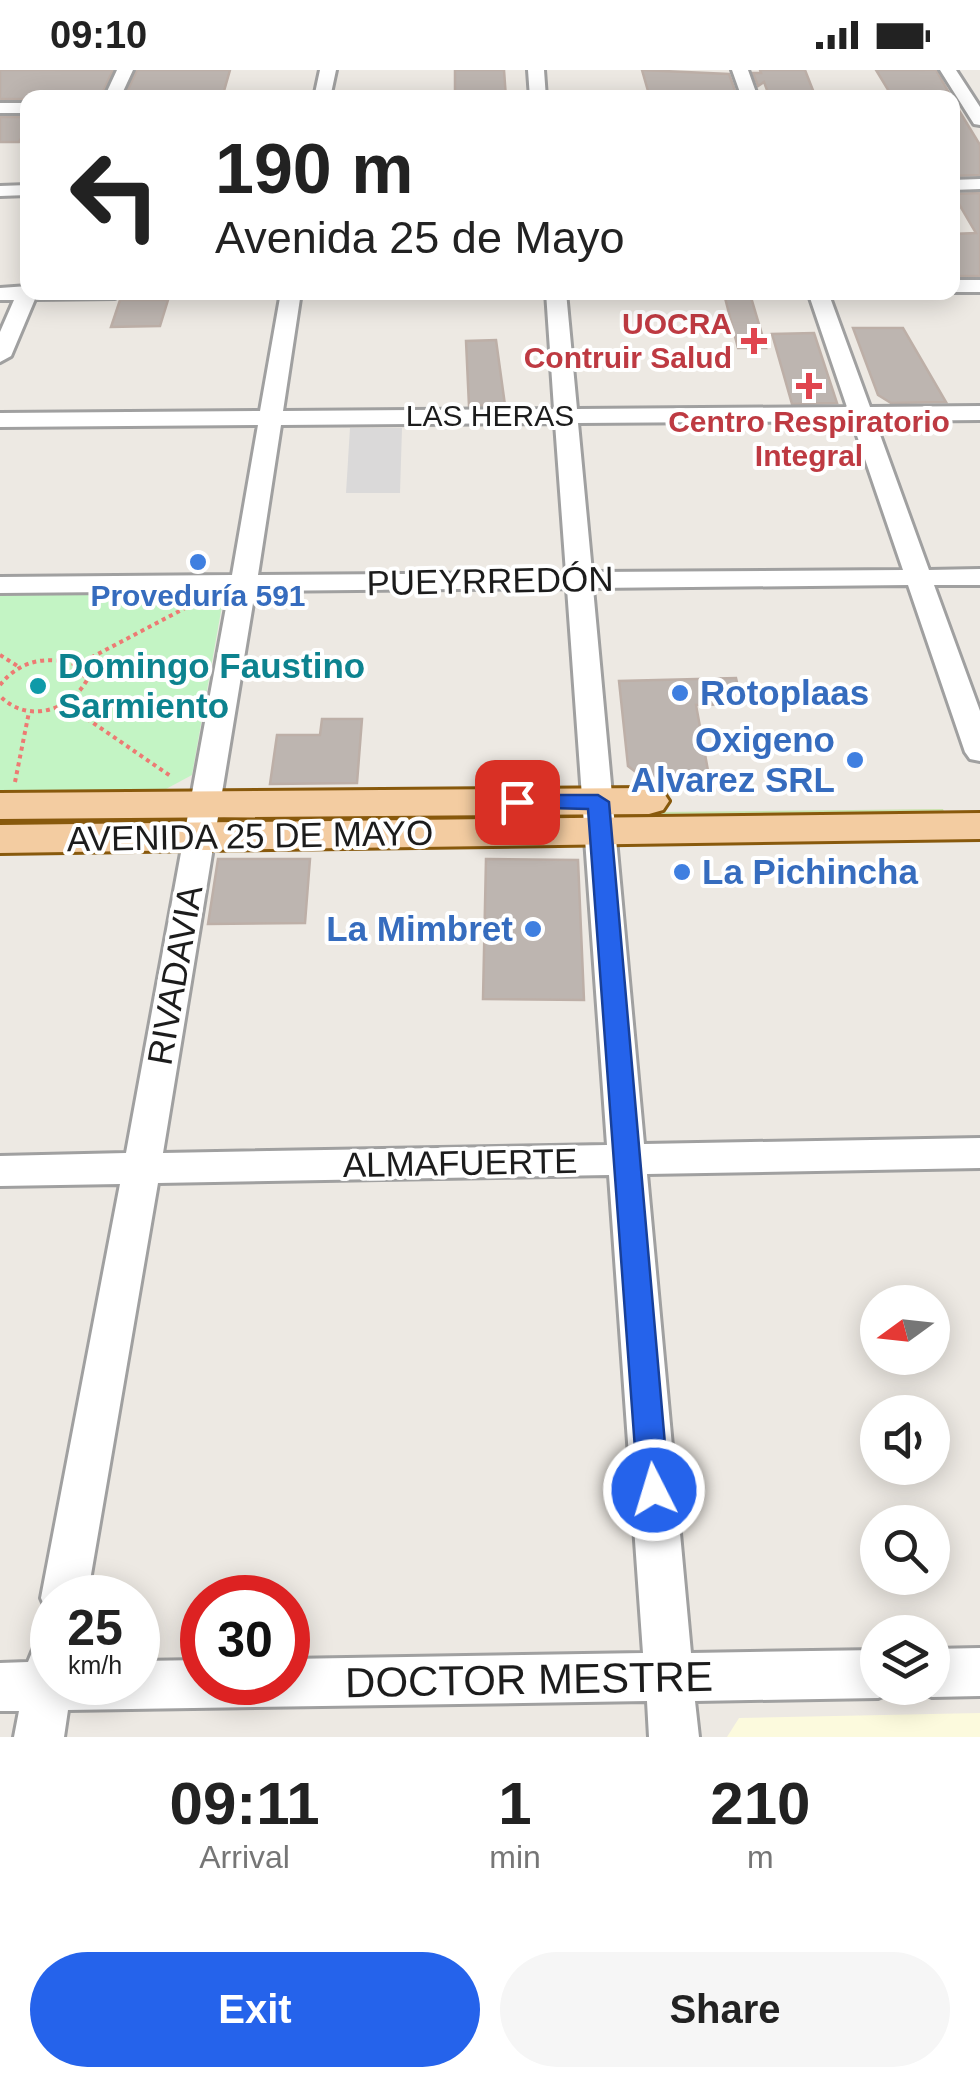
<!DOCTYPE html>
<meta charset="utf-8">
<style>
:root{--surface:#fff;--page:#f6f6f6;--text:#222;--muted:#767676;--accent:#2563eb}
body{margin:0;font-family:Arial,sans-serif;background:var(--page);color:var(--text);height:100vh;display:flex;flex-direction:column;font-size:38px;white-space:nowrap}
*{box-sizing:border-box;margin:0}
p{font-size:32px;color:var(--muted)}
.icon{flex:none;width:55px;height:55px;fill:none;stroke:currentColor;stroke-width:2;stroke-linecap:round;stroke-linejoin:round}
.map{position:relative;height:1667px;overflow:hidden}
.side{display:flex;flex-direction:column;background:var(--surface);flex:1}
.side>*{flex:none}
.banner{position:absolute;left:20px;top:20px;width:940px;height:210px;border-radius:20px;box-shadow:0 5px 25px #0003;background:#fff;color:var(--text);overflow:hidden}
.needle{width:65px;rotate:255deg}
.controls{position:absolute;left:860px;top:1215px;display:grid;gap:20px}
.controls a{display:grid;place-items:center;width:90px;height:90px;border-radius:50%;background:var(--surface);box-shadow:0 5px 25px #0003;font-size:50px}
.speed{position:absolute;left:30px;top:1505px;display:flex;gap:20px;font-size:50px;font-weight:700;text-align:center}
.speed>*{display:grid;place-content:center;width:130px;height:130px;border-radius:50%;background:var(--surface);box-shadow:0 5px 25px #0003;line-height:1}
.speed small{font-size:25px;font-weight:400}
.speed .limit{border:15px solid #d22;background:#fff;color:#111}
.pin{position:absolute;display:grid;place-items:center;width:85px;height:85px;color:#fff;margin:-42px;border-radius:20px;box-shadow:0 5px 15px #0006}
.me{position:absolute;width:110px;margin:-55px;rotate:355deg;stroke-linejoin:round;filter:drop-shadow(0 0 8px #0008)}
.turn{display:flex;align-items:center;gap:35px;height:210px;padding:0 30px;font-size:45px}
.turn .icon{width:130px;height:130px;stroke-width:2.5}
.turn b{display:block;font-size:70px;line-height:85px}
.eta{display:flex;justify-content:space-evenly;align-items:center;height:170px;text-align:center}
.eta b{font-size:60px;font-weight:700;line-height:70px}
.button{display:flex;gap:20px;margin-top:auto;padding:20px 30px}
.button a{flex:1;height:115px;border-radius:60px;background:var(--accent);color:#fff;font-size:40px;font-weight:700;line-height:115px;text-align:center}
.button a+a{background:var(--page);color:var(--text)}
.status{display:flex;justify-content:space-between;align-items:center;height:70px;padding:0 50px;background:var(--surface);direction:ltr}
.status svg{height:28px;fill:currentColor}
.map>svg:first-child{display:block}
</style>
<div class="status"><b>09:10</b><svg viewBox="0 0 49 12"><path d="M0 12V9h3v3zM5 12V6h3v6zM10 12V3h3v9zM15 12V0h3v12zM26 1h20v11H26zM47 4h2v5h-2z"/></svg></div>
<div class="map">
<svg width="980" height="1667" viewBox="0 0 980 1667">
<rect width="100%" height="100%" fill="#ede9e3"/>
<path fill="#dad9d9" d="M350,358h52l-2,65h-54z"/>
<path fill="#fcfadd" d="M980,1643v24h-253l12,-19z"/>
<path fill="#cae3ad" d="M943,739l2,5 -288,3v-5z
M539,743l1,5 -289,3 1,-5z"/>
<path fill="#c3f4c4" d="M206,520l17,10 -31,175 -26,14 -166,4v-198z"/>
<path fill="#bdb5b0" stroke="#bdafa7" stroke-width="2.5" d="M0,0h113l-13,28 -72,1h-28z
M137,0h93l-8,28h-98z
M455,0h49l2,28h-51z
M642,0l87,4 8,22 -87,2z
M760,0h45l11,28h-46l-6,-16 -6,4 -5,-13h8z
M876,0h60l16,28h-59z
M952,29l28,46v30l-28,1v-19h5l-5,-9z
M0,47h28v10l-9,15h-19z
M980,123v83h-28v-42l24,-1 -23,-39z
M724,224h26l16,54h-28z
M120,230h48l-8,26 -49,1z
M853,258h50l43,74 -55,1 -13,-8z
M814,263l23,70 -45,1 -20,-70z
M496,270l9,65 -36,1 -3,-65z
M736,608l6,26 -46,1 13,71h-68l-13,-10 -9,-85z
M322,649h40l-5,64 -87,1 7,-49h43z
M218,789h92l-5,64 -97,1z
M486,789l92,1 6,140 -101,-1z"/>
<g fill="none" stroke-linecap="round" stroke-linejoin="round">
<g stroke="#a0a0a0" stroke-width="6">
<path id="minor" d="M117,0h16l-13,28h-16z
M320,0h16l-6,28h-16z
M528,0h16l2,28h-16z
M732,0h16l10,28h-16z
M940,0h16l24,37v18l-6,-1z
M0,33h28v10h-28z
M980,109v10l-28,1v-10z
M28,115v10l-28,1v-10z
M952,210h28v12h-28z
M28,216v6h97l-10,6 -80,1 -24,57 -11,6v-30l14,-32h-14v-12z
M281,222h20l-18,119 271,-2 -8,-117h20l11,117 270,-2 -39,-115h20l42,115 110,-1v14l-105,1 54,149 51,-1v16h-46l46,126v50l-10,-2 -5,-7 -57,-167 -315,3 51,556 336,-6v30l-333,6 44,479 187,-3v38h18l-1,3 -17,7 -183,3 4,36h-50l-2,-36 -579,9 -4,27h-50l5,-26h-19v-48l28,-1 7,-17 17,-7v44h86v-21l64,-1v22h86v-23l355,-6 -34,-478 -451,8 -71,415h-35v18l-4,-2 -7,-16 79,-414 -120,2v-30l126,-3 103,-562 -229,2v-16l232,-2 26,-150 -258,2v-14l260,-2zM852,351l51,149 -311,2 -14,-149zM555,353l11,150 -308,2 23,-150zM567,518l40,557 -444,8 92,-562z
M980,1578v48l-48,1 -17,-7 17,-2v-39z"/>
</g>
<g stroke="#88590c" stroke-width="6">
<path id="major" d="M649,718l14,4 6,9 -6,9 -14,4 -649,5v-26z
M980,743v26l-980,14v-28z"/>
</g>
<path stroke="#ed7a73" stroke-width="4" stroke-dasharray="4 4" stroke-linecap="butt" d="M0,585l19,12
M77,595l112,-59
M0,615c20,-25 47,-30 77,-20l10,15c-17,31 -60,44 -87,16
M67,635l105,72
M15,712l14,-70"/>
<use href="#minor" fill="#fff" fill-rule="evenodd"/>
<use href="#major" fill="#f3cca1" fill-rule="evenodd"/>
</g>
<path fill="#2563eb" stroke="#184099" stroke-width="2.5" d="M517,725h81l11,7 60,688 -4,10 -11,5 -11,-5 -5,-10 -50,-681 -79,-2 -3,-5z"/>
<g fill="#e0444e" stroke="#fff" stroke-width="4">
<path d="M749 256h10v10h10v10h-10v10h-10v-10h-10v-10h10z"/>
<path d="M804 301h10v10h10v10h-10v10h-10v-10h-10v-10h10z"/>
</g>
<g fill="#3f7fe0" stroke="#fff" stroke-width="4">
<circle cx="198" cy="492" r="10"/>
<circle cx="680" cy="623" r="10"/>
<circle cx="855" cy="690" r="10"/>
<circle cx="682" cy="802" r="10"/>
<circle cx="533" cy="859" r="10"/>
</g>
<circle fill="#0f9aa8" stroke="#fff" stroke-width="4" cx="38" cy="616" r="10"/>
<g text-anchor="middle" stroke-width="8" stroke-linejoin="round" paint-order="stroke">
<g font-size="30" font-weight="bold" fill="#be3a42" stroke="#fff" text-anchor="end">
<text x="732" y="264">UOCRA<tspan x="732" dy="34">Contruir Salud</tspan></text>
<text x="809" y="362" text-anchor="middle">Centro Respiratorio<tspan x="809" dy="34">Integral</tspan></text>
</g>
<g font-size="30" fill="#1c1c1c" stroke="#fff">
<text x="490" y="356">LAS HERAS</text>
</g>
<g font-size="30" font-weight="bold" fill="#366cbe" stroke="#fff">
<text x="198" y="536">Proveduría 591</text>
</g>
<g font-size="35" fill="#1c1c1c" stroke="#fff">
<text transform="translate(490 511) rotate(-1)" y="12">PUEYRREDÓN</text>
<text transform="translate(250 766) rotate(-1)" y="12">AVENIDA 25 DE MAYO</text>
<text transform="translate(175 905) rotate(-80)" y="12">RIVADAVIA</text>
<text transform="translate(460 1093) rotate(-1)" y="12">ALMAFUERTE</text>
</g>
<g font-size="35" font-weight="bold" fill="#0d838f" stroke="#fff" text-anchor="start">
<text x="58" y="608">Domingo Faustino<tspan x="58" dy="40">Sarmiento</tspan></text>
</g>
<g font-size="35" font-weight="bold" fill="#366cbe" stroke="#fff" text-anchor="start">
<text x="700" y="635">Rotoplaas</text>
<text x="835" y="682" text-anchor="end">Oxigeno<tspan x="835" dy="40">Alvarez SRL</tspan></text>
<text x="702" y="814">La Pichincha</text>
<text x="513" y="871" text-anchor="end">La Mimbret</text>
</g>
<g font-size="42" fill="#1c1c1c" stroke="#fff">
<text transform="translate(529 1609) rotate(-1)" y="15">DOCTOR MESTRE</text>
</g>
</g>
</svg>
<div class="controls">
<a><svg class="needle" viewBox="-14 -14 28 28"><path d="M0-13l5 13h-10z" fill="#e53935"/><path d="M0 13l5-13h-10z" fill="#767676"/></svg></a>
<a><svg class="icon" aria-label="sound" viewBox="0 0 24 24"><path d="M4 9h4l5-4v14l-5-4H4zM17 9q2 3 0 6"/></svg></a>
<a><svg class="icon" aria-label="search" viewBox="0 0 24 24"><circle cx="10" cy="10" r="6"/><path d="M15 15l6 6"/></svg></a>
<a><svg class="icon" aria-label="layers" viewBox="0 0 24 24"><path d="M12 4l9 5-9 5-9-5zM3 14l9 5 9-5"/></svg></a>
</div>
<div class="speed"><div>25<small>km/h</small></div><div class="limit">30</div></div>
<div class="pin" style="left:517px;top:732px;background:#d93025"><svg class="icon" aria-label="arrive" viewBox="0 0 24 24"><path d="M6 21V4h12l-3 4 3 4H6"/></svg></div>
<svg class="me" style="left:654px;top:1420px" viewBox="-20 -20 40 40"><circle r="17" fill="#2563eb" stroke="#fff" stroke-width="3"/><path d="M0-11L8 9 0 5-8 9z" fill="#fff"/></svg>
<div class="banner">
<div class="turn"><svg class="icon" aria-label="left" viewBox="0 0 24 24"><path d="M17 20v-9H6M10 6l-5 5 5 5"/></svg><div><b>190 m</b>Avenida 25 de Mayo</div></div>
</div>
</div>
<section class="side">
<div class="eta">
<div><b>09:11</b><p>Arrival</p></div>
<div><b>1</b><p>min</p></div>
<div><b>210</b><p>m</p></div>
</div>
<div class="button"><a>Exit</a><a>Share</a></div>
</section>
